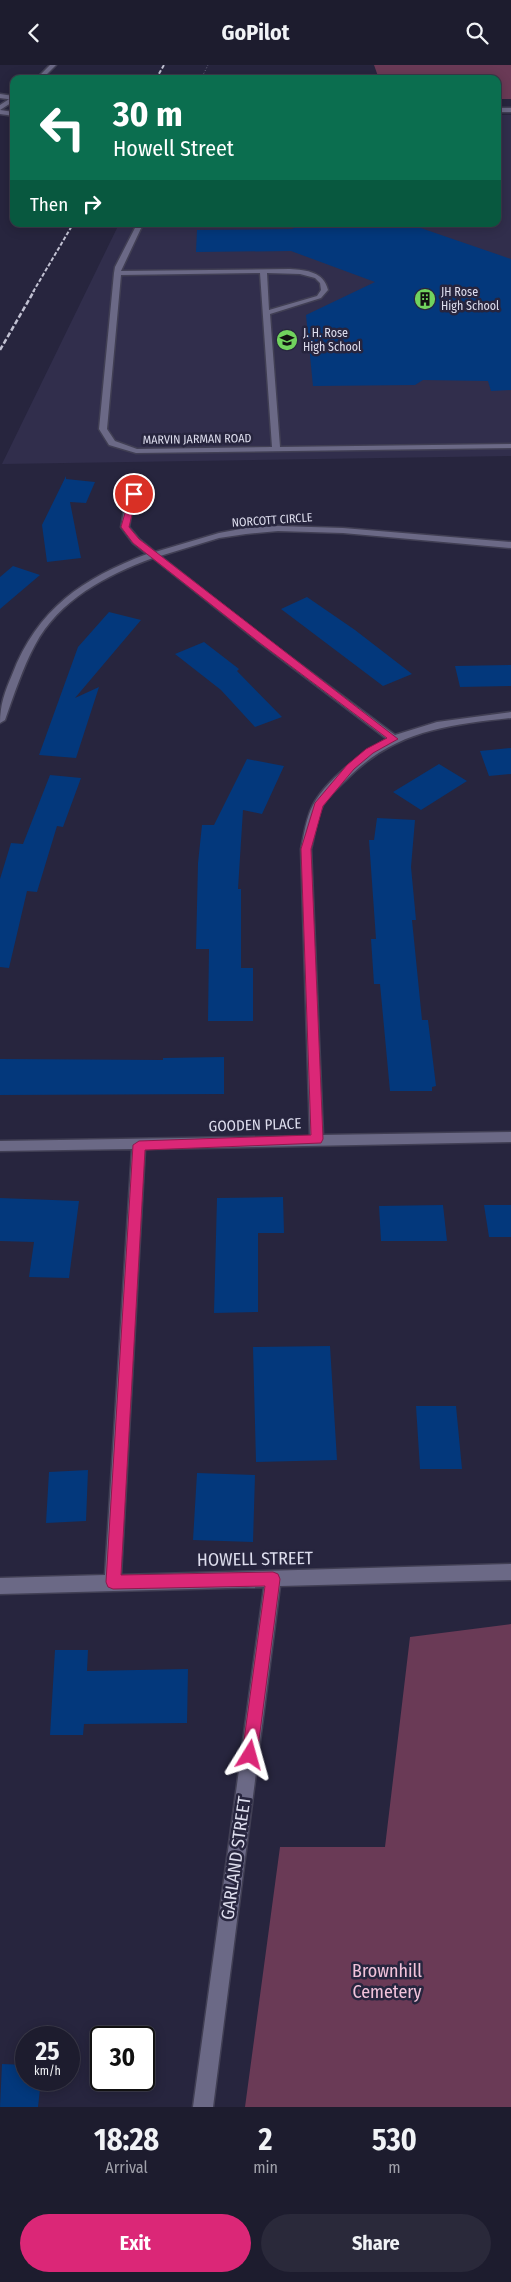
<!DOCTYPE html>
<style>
:root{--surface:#1d1c2e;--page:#2a293a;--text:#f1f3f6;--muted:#a0a1aa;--line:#3b3a4a;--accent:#db2777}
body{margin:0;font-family:"Fira Sans Condensed",sans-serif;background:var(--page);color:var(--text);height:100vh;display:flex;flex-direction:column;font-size:19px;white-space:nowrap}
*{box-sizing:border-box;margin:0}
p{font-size:16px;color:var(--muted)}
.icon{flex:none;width:28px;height:28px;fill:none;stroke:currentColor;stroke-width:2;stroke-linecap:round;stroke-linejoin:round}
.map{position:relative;height:2042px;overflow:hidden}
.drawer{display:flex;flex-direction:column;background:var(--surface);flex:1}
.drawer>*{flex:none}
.top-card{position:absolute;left:10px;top:10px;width:491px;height:152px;border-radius:10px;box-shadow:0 2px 12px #0003,0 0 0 1px var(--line);background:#0b6e4f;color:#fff;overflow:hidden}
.speed{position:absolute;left:15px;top:1961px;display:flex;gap:10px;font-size:25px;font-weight:700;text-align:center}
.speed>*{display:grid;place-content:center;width:65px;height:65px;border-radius:50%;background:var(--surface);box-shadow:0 2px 12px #0003,0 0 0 1px var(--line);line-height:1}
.speed small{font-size:12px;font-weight:400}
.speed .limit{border:2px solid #111;border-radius:8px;background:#fff;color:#111}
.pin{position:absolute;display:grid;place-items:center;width:42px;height:42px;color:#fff;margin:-21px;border:2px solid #fff;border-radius:50%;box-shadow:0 1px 5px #0007}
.me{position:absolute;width:55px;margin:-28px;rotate:8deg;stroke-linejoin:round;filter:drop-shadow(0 0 4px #0008)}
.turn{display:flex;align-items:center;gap:18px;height:105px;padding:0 20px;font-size:22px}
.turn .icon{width:65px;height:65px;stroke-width:2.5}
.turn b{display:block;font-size:35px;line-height:42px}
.then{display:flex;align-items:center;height:48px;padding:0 20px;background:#0003;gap:10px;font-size:19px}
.eta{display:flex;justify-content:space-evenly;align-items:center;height:85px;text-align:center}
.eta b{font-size:30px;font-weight:700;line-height:35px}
.button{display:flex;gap:10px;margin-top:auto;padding:10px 20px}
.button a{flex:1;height:58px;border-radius:30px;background:var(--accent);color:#fff;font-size:20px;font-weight:700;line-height:58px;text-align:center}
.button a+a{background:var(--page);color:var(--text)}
header{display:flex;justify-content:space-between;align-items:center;height:65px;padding:0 20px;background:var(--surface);font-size:22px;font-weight:700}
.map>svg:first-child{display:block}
</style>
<header><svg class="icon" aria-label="back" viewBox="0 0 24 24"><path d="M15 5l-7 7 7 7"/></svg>GoPilot<svg class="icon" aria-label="search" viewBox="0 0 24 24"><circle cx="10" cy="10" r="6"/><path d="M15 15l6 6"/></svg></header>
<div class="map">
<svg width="511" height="2042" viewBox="0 0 511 2042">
<rect width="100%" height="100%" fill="#27253e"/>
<path fill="#312e4c" d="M498,50h13v341l-509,8 117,-240h379z"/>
<path fill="#6a3a56" d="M374,0h137v34h-13v-20h-119z
M511,1559v483h-266l35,-260h105l25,-210z"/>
<path fill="#03387c" d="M303,159h106l102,35v131l-20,1 -3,-10 -65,-1 -8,5 -102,1 -7,-71 69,-33 -84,-31 -95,1 1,-22 95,-1z
M66,411v3l29,3 -9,21 -16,-1 11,56 -34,4 -5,-37z
M13,501l27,9 -40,34v-32z
M307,532l48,33 57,44 -29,12 -102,-77z
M109,547l32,8 -66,78 24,-11 -23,71 -37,-3 39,-108z
M204,577l35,27 -2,2 45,46 -27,10 -34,-37 -46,-36z
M511,600v21l-51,1 -5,-21z
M511,683v26l-22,2 -9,-25z
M247,694l37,7 -22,48 -19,-4 -5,79h3v79h12v53h-45l1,-72h-13l2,-86 4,-38h12z
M439,699l28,17 -46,29 -28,-18z
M50,710l31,3 -18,49 -6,-1 -20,66 -10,-1 -18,77 -9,-1v-88l11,-36 12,1z
M377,753l38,2 -4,47 5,53h-4l10,100h6l8,66 -4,1v4h-42l-10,-107h-6l-3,-45h5l-7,-99h5z
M224,992v37l-224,1v-36l163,1v-2z
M283,1132l1,36h-26v79l-44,1 3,-115z
M0,1133l79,3 -10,77 -40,-1 5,-35 -34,-1z
M443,1140l4,36h-66l-2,-35z
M484,1140h27v32h-22z
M330,1281l7,114 -81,2 -3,-115z
M416,1341h40l6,63h-42z
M88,1405l-2,51 -40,2 3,-51z
M197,1408l58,2 -2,67 -60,-2z
M55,1585h33l-1,21 101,-2 -1,54 -103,1 -1,11h-33z
M2,1999l24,1v15h15l-3,27h-38z"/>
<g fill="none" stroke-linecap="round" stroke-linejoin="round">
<g stroke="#413f54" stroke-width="3">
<path id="lane" d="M14,31v5l-14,9v-5z
M0,45l14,2v4l-14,-2z
M137,159h6l-22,47 169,-2c17,1 34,3 38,21l-7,8 -51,16 10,133 231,-3v4l-375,5 -27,-8 -10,-16 15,-156 1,-6zM260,208l12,174 -135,2 -22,-8 -8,-12 14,-154zM267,208l33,1 15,4 5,5 1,7 -4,6 -48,14z"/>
</g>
<g stroke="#413f54" stroke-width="3">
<path id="street" d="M50,0h6l-14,14h-6z
M135,416l7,2 -9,22 -4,22 10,12 16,13 64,-19 27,-5 32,-2 65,2 168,14v6l-168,-15 -65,-2 -32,3 -27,4 -59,18 106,83 129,96 42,-13 74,-10v6c-64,7 -117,13 -164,61 -8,8 -18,16 -24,26 -7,13 -8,30 -12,44l12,286 188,-3v10l-366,7 -24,426 390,-11v16l-231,6 -67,521h-20l71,-520 -264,7v-16l105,-3 27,-426 -132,2v-10l310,-5 -9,-287c3,-15 5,-31 12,-44 13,-25 50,-53 74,-66l-127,-96 -107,-85c-47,17 -94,42 -118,87 -13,24 -21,50 -30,75l-5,3c0,-18 5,-32 12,-48 25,-66 71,-97 135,-121l-14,-11 -12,-16 4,-22z"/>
</g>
<g stroke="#413f54" stroke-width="3">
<path id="secondary" d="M0,29l14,2v4l-14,-2z
M498,43h13v4h-13z"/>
</g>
<path stroke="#69687e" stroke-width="1" stroke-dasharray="1 2" stroke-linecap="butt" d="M201,14l7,-14"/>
<use href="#lane" fill="#6b6986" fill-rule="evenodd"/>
<use href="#street" fill="#6b6986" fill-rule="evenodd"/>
<use href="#secondary" fill="#6b6986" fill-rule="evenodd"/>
<path stroke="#c1c1d2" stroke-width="2" stroke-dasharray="4 2" stroke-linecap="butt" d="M156,14l8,-14
M33,227l40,-68"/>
<path stroke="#c1c1d2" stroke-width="2.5" stroke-dasharray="5 2.5" stroke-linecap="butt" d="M0,285l34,-59"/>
</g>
<path fill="#db2777" stroke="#8e194d" d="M131,427l6,2 -8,33 10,12 259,200 -25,14 -19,16 -31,37 -12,43 12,290 -2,4 -176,7 -24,425 152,-3 5,2 2,5 -23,176 -2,5 -5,3 -6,-3 -2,-5 23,-169 -152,3 -5,-2 -2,-5 27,-437 6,-4 172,-6 -10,-286 14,-46 32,-38 19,-16 21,-11 -127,-95 -127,-100 -12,-16z"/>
<defs>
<g id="building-disc" transform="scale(1.125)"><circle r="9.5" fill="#71d35e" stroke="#27253e"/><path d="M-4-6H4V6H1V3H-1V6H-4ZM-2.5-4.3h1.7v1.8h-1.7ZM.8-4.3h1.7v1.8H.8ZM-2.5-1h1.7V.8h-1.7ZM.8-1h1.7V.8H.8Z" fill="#111"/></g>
<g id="school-disc" transform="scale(1.125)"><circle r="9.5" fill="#71d35e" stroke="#27253e"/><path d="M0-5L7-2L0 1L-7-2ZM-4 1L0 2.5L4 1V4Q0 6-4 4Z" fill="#111"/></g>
</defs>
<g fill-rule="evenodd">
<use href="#building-disc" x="425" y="234"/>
<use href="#school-disc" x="287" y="275"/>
</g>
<g text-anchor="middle" stroke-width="5" stroke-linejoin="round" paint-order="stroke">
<g font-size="12" fill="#dddded" stroke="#27253e" text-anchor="start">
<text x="441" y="231">JH Rose<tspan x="441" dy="14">High School</tspan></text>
<text x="303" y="272">J. H. Rose<tspan x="303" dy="14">High School</tspan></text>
</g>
<g font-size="12" fill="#dddded" stroke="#27253e">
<text transform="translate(197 374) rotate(-1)" y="4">MARVIN JARMAN ROAD</text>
<text transform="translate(272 455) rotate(-4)" y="4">NORCOTT CIRCLE</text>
</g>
<g font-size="15" fill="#dddded" stroke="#27253e">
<text transform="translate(255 1060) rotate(-2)" y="5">GOODEN PLACE</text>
</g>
<g font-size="18" fill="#dddded" stroke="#27253e">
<text transform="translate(255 1494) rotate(-1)" y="6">HOWELL STREET</text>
<text transform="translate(236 1793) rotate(-82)" y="6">GARLAND STREET</text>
</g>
<g font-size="18" fill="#f2c3db" stroke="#27253e">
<text x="387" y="1912">Brownhill<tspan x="387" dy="21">Cemetery</tspan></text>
</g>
</g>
</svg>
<div class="speed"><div>25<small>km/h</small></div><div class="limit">30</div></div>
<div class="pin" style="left:134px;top:429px;background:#d93025"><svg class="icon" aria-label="arrive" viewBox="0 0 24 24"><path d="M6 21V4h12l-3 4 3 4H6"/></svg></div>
<svg class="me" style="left:250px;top:1690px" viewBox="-20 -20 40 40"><path d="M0-17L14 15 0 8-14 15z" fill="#db2777" stroke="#fff" stroke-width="4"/></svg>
<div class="top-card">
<div class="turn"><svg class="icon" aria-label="left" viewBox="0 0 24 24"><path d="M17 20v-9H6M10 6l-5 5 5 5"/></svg><div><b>30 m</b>Howell Street</div></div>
<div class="then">Then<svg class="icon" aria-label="right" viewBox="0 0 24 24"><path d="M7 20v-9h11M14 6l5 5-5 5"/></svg></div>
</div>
</div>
<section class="drawer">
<div class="eta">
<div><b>18:28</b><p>Arrival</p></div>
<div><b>2</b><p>min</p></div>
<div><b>530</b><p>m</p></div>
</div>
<div class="button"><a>Exit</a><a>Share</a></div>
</section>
